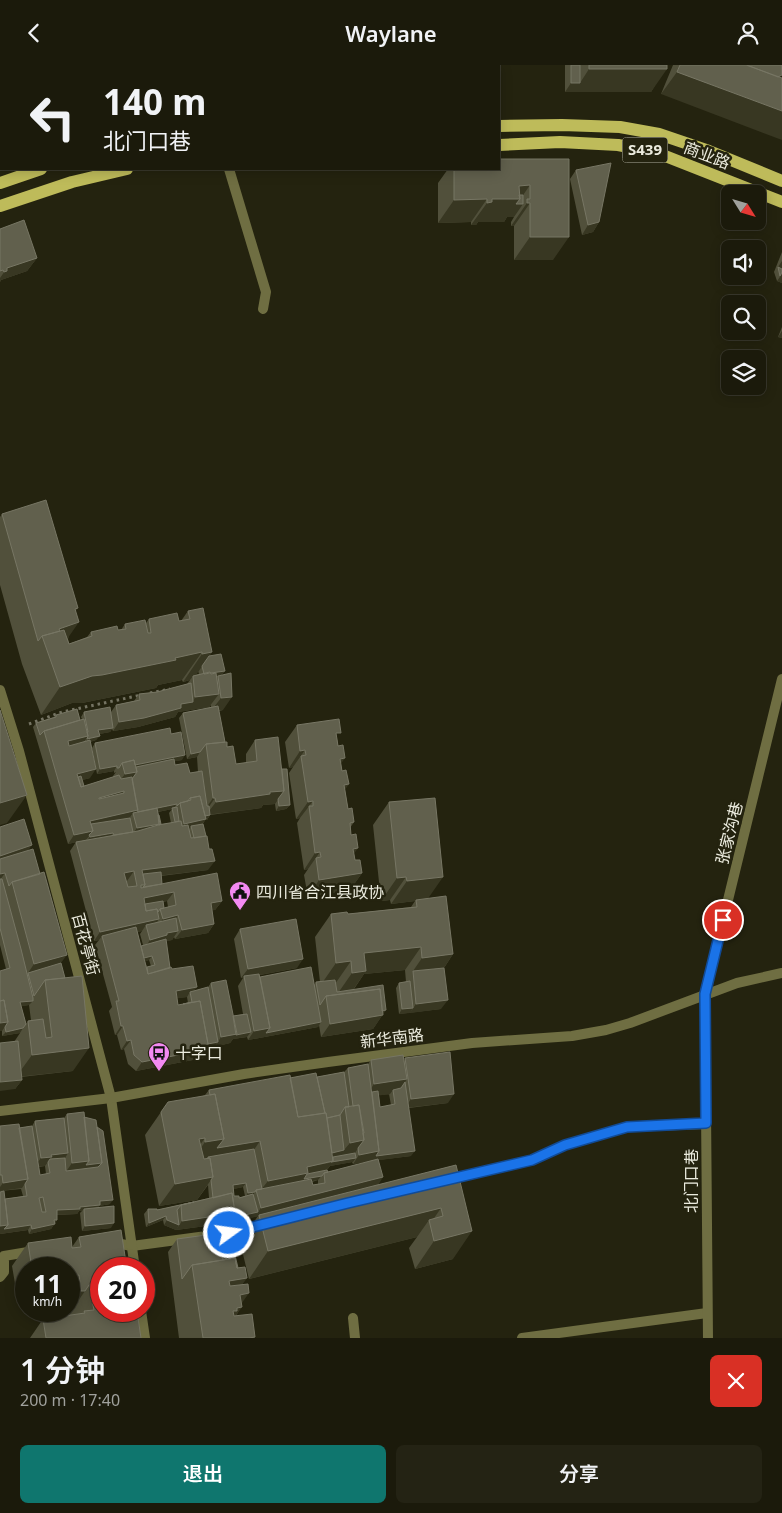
<!DOCTYPE html>
<html lang="zh">
<meta charset="utf-8">
<style>
:root{--surface:#1b1a0b;--page:#242314;--text:#f1f3f6;--muted:#a0a19d;--line:#39382c;--accent:#0f766e}
body{margin:0;font-family:"Noto Sans","Noto Sans SC",sans-serif;background:var(--page);color:var(--text);height:100vh;display:flex;flex-direction:column;font-size:19px;white-space:nowrap}
*{box-sizing:border-box;margin:0}
p{font-size:16px;color:var(--muted)}
.icon{flex:none;width:28px;height:28px;fill:none;stroke:currentColor;stroke-width:2;stroke-linecap:round;stroke-linejoin:round}
.map{position:relative;height:1273px;overflow:hidden}
.details{display:flex;flex-direction:column;background:var(--surface);flex:1}
.details>*{flex:none}
.guide{position:absolute;left:0px;top:0px;width:500px;height:105px;box-shadow:0 2px 12px #0003,0 0 0 1px var(--line);background:#1b1a0b;color:var(--text);overflow:hidden}
.needle{width:32px;rotate:127deg}
.controls{position:absolute;left:721px;top:120px;display:grid;gap:10px}
.controls a{display:grid;place-items:center;width:45px;height:45px;border-radius:8px;background:var(--surface);box-shadow:0 2px 12px #0003,0 0 0 1px var(--line);font-size:25px}
.speed{position:absolute;left:15px;top:1192px;display:flex;gap:10px;font-size:25px;font-weight:700;text-align:center}
.speed>*{display:grid;place-content:center;width:65px;height:65px;border-radius:50%;background:var(--surface);box-shadow:0 2px 12px #0003,0 0 0 1px var(--line);line-height:1}
.speed small{font-size:12px;font-weight:400}
.speed .limit{border:8px solid #d22;background:#fff;color:#111}
.pin{position:absolute;display:grid;place-items:center;width:42px;height:42px;color:#fff;margin:-21px;border:2px solid #fff;border-radius:50%;box-shadow:0 1px 5px #0007}
.me{position:absolute;width:55px;margin:-28px;rotate:76deg;stroke-linejoin:round;filter:drop-shadow(0 0 4px #0008)}
.turn{display:flex;align-items:center;gap:18px;height:105px;padding:0 20px;font-size:22px}
.turn .icon{width:65px;height:65px;stroke-width:2.5}
.turn b{display:block;font-size:35px;line-height:42px}
.round{display:grid;place-items:center;flex:none;width:52px;height:52px;border-radius:8px;background:var(--page)}
.summary{display:flex;align-items:center;justify-content:space-between;height:85px;padding:0 20px}
h1{font-size:30px;font-weight:600;line-height:38px}
.primary-button{display:flex;gap:10px;margin-top:auto;padding:10px 20px}
.primary-button a{flex:1;height:58px;border-radius:8px;background:var(--accent);color:#fff;font-size:20px;font-weight:600;line-height:58px;text-align:center}
.primary-button a+a{background:var(--page);color:var(--text)}
header{display:flex;justify-content:space-between;align-items:center;height:65px;padding:0 20px;background:var(--surface);font-size:22px;font-weight:600}
.map>svg:first-child{display:block}
</style>
<header><svg class="icon" aria-label="back" viewBox="0 0 24 24"><path d="M15 5l-7 7 7 7"/></svg>Waylane<svg class="icon" aria-label="person" viewBox="0 0 24 24"><circle cx="12" cy="8" r="4"/><path d="M4 21q1-7 8-7t8 7"/></svg></header>
<div class="map">
<svg width="782" height="1273" viewBox="0 0 782 1273">
<rect width="100%" height="100%" fill="#24230f"/>
<g fill="none" stroke-linecap="round" stroke-linejoin="round">
<path stroke="#757463" stroke-width="3" stroke-dasharray="2.5 4" stroke-linecap="butt" d="M150,628l20,-4
M29,659l33,-12 79,-17"/>
<path stroke="#6f6e42" stroke-width="10" d="M229,104l37,123 -3,17
M447,1115l85,-20 33,-15 62,-18 79,-3
M110,1177l22,4 97,-13 34,-9
M0,1212l4,-5v-16l30,-5
M353,1253l2,20
M522,1273l185,-25"/>
<path stroke="#6f6e42" stroke-width="10" d="M0,625l19,61 92,347 24,171
M141,1246l4,27
M708,1273l-3,-344 77,-315"/>
<path stroke="#6f6e42" stroke-width="10" d="M0,1046l111,-13 133,-24 84,-12 144,-19 100,-7 34,-6 24,-7 107,-40 45,-10"/>
<path stroke="#bebb5a" stroke-width="12" d="M499,61l63,-1 58,2 39,7 50,17 73,30
M499,80l61,-3 58,3 37,7 127,50
M0,118l41,-14
M0,141l72,-24 55,-13"/>
</g>
<path fill="#51503b" fill-rule="evenodd" d="M25,0h129l-1,1h-129z
M186,0h104v1h-105z
M565,0h102l-16,27h-86z
M673,0h109l-121,29z
M569,94l-16,101h-39v-34h-3v-4l3,-5h-7l-3,5h-26l-2,3h-5v-3l-33,1v-40l10,-14h51z
M576,105l23,52 -6,10 -11,3 -12,-56z
M0,164l37,29 -10,13 -26,9 -1,2z
M782,187v31l-5,-2 -3,-9z
M782,262v11l-4,-1z
M2,449l74,97 -8,28 1,5 18,-7 4,-5 30,-2 4,-6 21,-1 3,-4 30,2h2l7,-10 24,41 -3,4 16,15 -4,4 2,35 -4,1 6,31 11,22 10,-1v-9l9,-14 27,29 8,36 -4,4 -10,2 -1,-7 -12,1 -2,3 -51,7 -3,5h-2l-2,4 5,46 -47,6 1,8 60,17 -7,9h-3l2,14 -6,9 -33,6 -1,-2 -2,3 -6,1 4,27 24,23 14,-4 3,-4 22,33 10,-2 -5,-28 5,-8h-2l-7,-39 6,-10 57,39 -37,7v2l54,8 2,-3h4l-5,-45 16,-23h17l63,-7 4,-6 -24,3 -1,-4 -9,1 -8,-76 16,-23 39,97 25,55 -9,14 -3,41 -42,5 -3,-26 3,-5 7,-1 -1,-12 -41,4 -10,15 29,25 -10,15 -52,8 -2,-12 -1,2 -70,13 -1,-3 -14,2 -3,4 -21,5 -6,10 -67,13 -8,-7 -4,-15 -3,1 -4,-15h-2l-6,-24 3,-4 -17,-62 4,-5 -5,1 -24,-90 6,-9 -8,2 -35,-117 3,-4 18,-6 2,-2 24,5 2,-1 -1,-2 3,-5h27l5,-7 18,-4 5,-7 18,-2 30,-8 3,-4 -7,2 -1,-2 -24,5 -2,3 -74,15h-10l-31,12 -19,-51 -22,-79v-68zM198,606l1,3 -4,1zM211,640v2l-28,6 -4,5 8,41 10,-2 1,15 -8,1 -15,-8 -1,-4 8,-1 -11,-26 -76,9 -3,5 5,26 17,-3v2l2,-1 -3,4v1l-29,9 -2,-6 8,-2v-36l6,-2 3,-6 11,-2 2,-3 1,2 25,-4 37,-10 3,-5 31,-5zM172,744l-3,4 2,10 -10,1 -3,-12zM167,836l1,6 -4,1 -1,-6zM142,866l-2,3 3,11 -2,1 -4,-14zM149,895l2,6 -4,1 -2,-6zM187,932l1,6 -10,2 -1,-7z
M297,660l40,13 11,71 6,13 -4,6 5,32 7,13 -12,17 -42,7 -4,-22 4,-6 -4,1 -7,-47 3,-5 -4,1 -7,-46 4,-6 -4,1 -4,-26z
M0,762l28,23 33,113 12,108 -52,6 1,3 -7,9 -1,-47 6,-9 -18,3v-5l4,-62 -6,-24zM29,940l2,15 -3,1 -2,3 -5,-18z
M405,993l43,45 -39,5 2,48 -33,4v25l78,-20 -3,94 -38,10 -6,-21 8,-11 -168,42 -9,-37 18,-26 -30,7 -52,7 -12,-5 -1,-5 -17,7 -2,-13 4,-5 9,1 52,-12 -1,-13 -11,15 -38,6 -14,-71 16,-23 44,-17 4,-5 81,-12 27,-1 27,-5 4,-4 20,-4 3,-4 33,1zM389,1029l2,11 -11,2 -1,-12 11,-1zM374,1095l-46,12 -1,-2 3,-4 22,-4 1,2zM318,1115v4l-5,1 -1,-3zM243,1122l2,9 -6,2 -5,-2 -1,-7z
M67,1049l17,3 26,87 -11,2 -1,1 13,21 -29,3 -2,-18 2,-2h-3l-2,3 -20,1v5l-6,9 -22,5 -1,-4 -28,4v-42l5,7 18,-3 -2,-7 -21,2v-65l19,2 13,-2 3,-5 29,-3zM45,1101l1,8 -6,1 -1,-8z
M79,1172l22,32 40,69h-111l13,-19 26,-4v-1h-4v-3h4v-42h-43v37l-7,1 -7,-41 16,-23 44,4z
M177,1174h30l12,1 3,3 21,41 -1,20 -6,12 19,22h-76l-11,-86z"/>
<path fill="#383722" d="M78,0h7v1h-9z
M118,0h11l-1,1h-13z
M132,0h6v1h-7z
M145,0h9l-1,1h-9z
M589,4h78l-16,23h-86l6,-9h9z
M677,7l105,39v29l-121,-46z
M1,69v18h-1v-17z
M530,120l-13,19h6l-9,13h-7l-3,5h-26l-2,3h-5l16,-22 5,-4 27,-13z
M487,134l-16,23 -33,1 16,-23z
M527,138h3l-16,23h-3z
M599,157l-6,10 -11,3 6,-10z
M530,172h39l-16,23h-39z
M37,193l-10,13 -26,9 -1,2v-4l7,-10z
M782,196v10l-4,-4z
M782,209v9l-5,-2z
M782,266v7l-4,-1z
M78,543l-13,19 14,-5 -16,23 -4,-16 16,-20z
M202,587l-20,28 -24,5 -2,3 -74,15h-10l-31,12 19,-28 32,-11z
M212,587l-18,26 -1,-2 -3,4 -7,2 19,-28z
M225,606l-4,4 -21,4 4,-5z
M219,629l-10,13 -31,5 -3,5 -37,10 -25,4 6,-9 62,-18 12,-2 2,-5z
M232,632l-9,13 -12,1 10,-13z
M113,663l-3,4 -15,3 3,-5z
M88,671l-6,9 -21,6 7,-10z
M100,671l-4,4 -12,4 3,-5z
M305,685l-12,17 -4,1 11,-17z
M200,687l-3,5 -10,2 4,-5z
M185,690l-3,5 -53,10 -6,-3z
M345,693l-12,17 7,-16z
M117,701l-3,5 -17,3 3,-5z
M96,704l-6,9 -15,4 2,-8z
M137,707l-10,13 -12,2 10,-13z
M349,719l-12,17 7,-16z
M124,726l-7,9 -25,7 7,-9z
M284,726l-9,13 -12,1 -2,3 -55,7 10,-13 54,-10z
M27,730l-20,28 -7,2v-22z
M213,733h2l-9,13h-2z
M313,736l-13,17 -4,1 12,-17z
M177,739l-4,5 -38,7 3,-4z
M290,740l-4,4 -10,2 3,-5z
M138,745l-4,6 -1,-3 -5,7 -40,9 2,-8z
M210,750l-3,5h-2l-5,9 -9,-3 -3,5 -11,2 7,-9 17,-7z
M160,759l-30,13 7,-9z
M93,766l-7,9 -18,4 6,-9z
M113,768l-3,5 -24,3 4,-4z
M32,780l-9,13 -23,8v-10z
M358,783l-12,17 7,-16z
M320,787l-12,17 -4,1 11,-17z
M215,796l-7,9 -68,8 2,-8z
M134,806l-7,10 -9,1 6,-9z
M5,808l-5,7v-6z
M362,808l-12,17 -42,7 11,-17z
M406,812l-16,23 -9,1 16,-23z
M443,812l-16,23h-11l-1,1 -24,3 16,-23z
M174,827l-7,9 -26,5 3,-8z
M222,836l-7,9 -11,2 7,-9z
M178,850l-6,9 -16,4 7,-9z
M159,854l-6,10 -7,-4 -4,6 -40,8v-3l-3,4 -5,1 6,-9z
M214,859l-6,9 -33,6 7,-9z
M178,866l-6,9 -10,2 -18,7 6,-9 17,-7z
M421,882l-16,23 -41,4 -14,20 -14,2 16,-23 12,-20z
M453,889l-15,23 -25,-6 9,-13z
M67,890l-10,13 -29,5 6,-9z
M152,891l-3,4 -12,4 3,-5z
M303,894l-6,9 -53,10v-2l-1,2h-2l7,-9z
M351,896l-16,23 -15,2 16,-23z
M197,922l-6,8 -1,-3 -3,5 -14,2 3,-8z
M448,935l-7,9 -31,4 6,-9z
M33,936l-4,4 -13,2 4,-5z
M413,943l-3,5 -11,1 3,-5z
M386,945l-13,19 -52,8 9,-13z
M8,957l-6,9h-2v-8z
M321,957l-3,5 -70,13 6,-9 16,-3z
M121,961h2l-6,9h-2z
M23,963l-3,5 -18,3 4,-4z
M251,967l-4,5 -14,2 -3,4 -15,4 6,-10z
M131,975l-7,9 -3,1 6,-9z
M218,977l-4,5 -13,2 3,-5z
M89,983l-16,23 -57,6 16,-22z
M209,984l-6,9 -67,13 6,-9z
M407,1014l-9,14 -5,-3 -3,4 -22,3v-4l6,-9z
M22,1015l-7,9 -15,2v-9z
M454,1029l-6,9 -43,5 6,-9z
M205,1073l-16,22 10,-21z
M224,1074l-15,21 -1,-3 -3,5 -16,3 16,-23z
M364,1075l-12,17 -24,5 3,-9 13,-3 6,-7z
M260,1076l-9,13 -42,6 8,-12z
M379,1086l-6,10 -20,3 6,-9z
M415,1086l-4,5 -38,5 3,-5z
M68,1088l-6,10 -14,-1 -3,4 -11,1 7,-9 10,-3z
M356,1093l-3,4 -23,4 -12,14 -58,11 8,-10 39,-14z
M89,1096l13,2 -7,9 -32,4 9,-13z
M213,1112l-16,23 -38,6 16,-22z
M383,1112l-6,10 -118,28 -1,1 -3,1 -27,6 -52,7 6,-9 53,-8 23,-1 3,-4z
M28,1114l-6,9 -22,3v-4l3,-4z
M246,1118l-3,4 -13,3 3,-5z
M255,1127l-3,5 -7,1 3,-5z
M113,1135l-3,4 -11,2 -2,3h-13l-2,2h-3l-2,3 -24,1 4,-5 23,-3 20,-6z
M441,1143l-11,16 -1,-4 -12,17 -168,42 19,-28z
M166,1151l-3,4 -17,7 3,-4z
M54,1155h3l-6,9 -22,5 3,-5z
M167,1155l12,5 -3,5 -12,-5z
M114,1158l-3,5 -29,3 3,-5z
M8,1160h23l-3,5 -28,4v-8z
M472,1166l-19,28 -38,10 19,-28z
M79,1210l-10,14v-12z
M247,1213l-20,28 2,-25z
M81,1226h4l-16,23h-4l2,-3h2v-2z
M249,1228l-10,14h3l-20,28 18,-40z
M26,1229v12l-7,1 3,-4v-3z"/>
<path fill="#61604d" stroke="#777664" fill-rule="evenodd" d="M46,0h32l-2,1h-29z
M90,0h28l-3,1h-24z
M200,0h90v1h-90z
M571,0h9v18h-9z
M589,0h78v4h-78z
M680,0h66l36,13v33l-105,-39z
M747,0h35v10l-4,2z
M0,27h1v42l-1,1z
M499,94h70v78h-39v-34h-3v-4h3v-14l-11,1 1,13h-28v3l-5,1v-4l-33,1v-31h45z
M611,98l-12,59 -11,3 -12,-55z
M519,130h4v9h-7l4,-5z
M24,155l13,38 -30,10v3l-3,1 -1,-2 -3,1v-42z
M778,202l4,2v3l-2,4z
M46,435l32,108 -3,1 4,13 -20,7 1,2 -18,5 -4,5 -36,-127z
M203,543l9,44 -10,2v-2l-27,6 1,2 -74,15 -10,1 -32,11 -18,-51 22,-6 5,14 23,-8 -1,-4 26,-6 1,4 8,-1 -1,-5 20,-4 3,13h3l-2,-14 28,-6 2,8 11,-2 -2,-8z
M221,589l4,17 -21,3 -2,-8 7,-10z
M210,607l1,2 5,-1 3,21 -24,3 -2,-21z
M231,608l1,24 -11,1 -3,-22z
M191,618l2,19 -12,2v4l-37,10 -25,4 -3,-17 24,-5 -1,-6 18,-2z
M218,641l7,36 -19,2 -6,8 -9,2 -8,-41z
M110,642l3,21 -15,2 2,6 -13,3 1,-3 -1,-4h1l-4,-20z
M77,644l3,11 -36,11 -4,4 -4,-12 20,-6v-2z
M0,645l27,85 -27,8z
M84,654l4,17 -20,5 1,5 21,-6 6,29 -19,5 4,13 38,-12 2,4 11,-2 6,33 -48,11 3,10 -19,4 -30,-104zM124,726v2l-25,6v-1z
M339,654l2,14h-5l2,13 5,-1 2,13 -5,1 2,12 4,-1 3,14 -5,1 4,24 4,-1 2,14 -4,1 1,12 5,-1 2,14 -5,1 2,11h5l2,13 -43,7 -3,-22 5,-1 -1,-5 -5,1 -6,-47h4v-5l-5,1 -7,-46 5,-1 -1,-5 -5,1 -3,-26z
M170,663l1,6 10,-2 4,23 -50,10 -1,-5 -12,3 -3,5h-2v-2l-17,3 -5,-26z
M278,672l6,54 -14,1v2l-54,8 -1,-4h-2l-7,-54 21,-2v5l6,-1 3,18 21,-3 -2,-21z
M174,694l1,6 12,-2 3,10 12,-2 5,35h2l1,9 -5,1 -5,-20 -10,2 -2,3 -8,2 -3,3v-2l-39,8 -6,-33 5,-7 -1,-5z
M134,695l3,12 -12,2 -3,-11z
M282,704h5l3,36 -11,1 -1,-7 6,-8z
M81,711l3,10 -3,1 -3,-10z
M200,731l6,23 -22,5 -4,-21 11,-3 -1,-2z
M435,733l8,79 -36,4 -1,-4 -9,1 -8,-76z
M177,742l2,14 -4,1 -3,-14z
M157,743l3,16 -23,4 -4,-15z
M158,750h1l2,9 -2,1z
M130,753l3,14 -19,3 -1,-2 -23,4 -1,-2 4,-4 -2,-7z
M24,754l8,26 -32,11v-29z
M181,756l1,5 6,-1 3,13 16,-2 2,13h3l3,12 -73,9 3,15h-4v3l76,-15 5,28 -11,2 3,21 -32,6 -4,-15 -15,4 -3,-10 16,-4 -2,-13 -30,6 2,13 11,-2 2,10 -59,13 -24,-90 62,-11 20,-6zM134,806l3,15 -9,1 -4,-14z
M203,759l3,12 -12,2 -3,-12z
M33,784l7,25 -28,8 -3,4 -4,-13 -5,1v-15z
M44,807l23,83 -33,9 -22,-82z
M161,807l1,12 -19,3 2,-2 -2,-11z
M0,814h2l19,70 12,49v3l-13,1 6,22 -3,4 -17,4 -1,-5 3,-5 -4,-22 -4,1v-30l10,-3 -10,-40z
M446,831l7,58 -31,4 -1,-11 -57,6 2,18 -14,2 -1,-12 -15,2 -5,-49 16,-2 1,2 69,-7 -1,-7z
M163,836l1,7 -4,1 -2,3 -1,-3 -11,2 -1,-7z
M176,853l2,13 -11,2v2l-17,5 -4,-15z
M296,854l7,40 -55,10 -8,-40z
M136,862l12,47 23,-7 1,2 21,-3 4,21 -21,4 2,14 22,-4 9,48 -67,13 -8,-7 -3,-15 -4,1 -4,-15h-2l-5,-25h3l-17,-65z
M166,874l4,29 -22,6 -1,-7 8,-2 -3,-9 -8,2 -3,-12z
M61,898l4,15 -20,2 -11,16 -6,-23z
M311,902l10,55 -55,11 4,-5 -10,-51z
M444,903l4,32 -32,4 -3,-33z
M259,909l11,54 -16,3 -10,-55z
M82,911l7,72 -57,7 -4,-34 15,-2 3,19 6,-1 -7,-57z
M226,915l11,54 -16,3 -10,-54z
M335,915l2,12 46,-7 3,25 -4,1 -2,-22 -54,7 -6,9 -4,-23z
M410,916l3,27 -11,1 -3,-26z
M208,922l10,55 -10,2 -8,-43 -17,3 9,-2 -2,-10z
M380,924l3,26 -53,9 -4,-28z
M4,935l4,22 -8,1v-22z
M247,949l4,18 -15,3 -3,-19z
M18,976l4,39 -22,2v-39z
M450,987l4,42 -43,5 -6,-41z
M403,990l4,24 -33,5 -3,-24z
M368,999l11,87 -20,4 -1,-7 6,-8 -1,-7h1l-5,-28 -6,1 -5,-38z
M344,1007l5,35h-4l-5,8 -13,3 -1,-5h-1l-8,-36z
M316,1008l9,40 -27,4 -8,-39z
M290,1010l8,42 28,-4 7,48 -26,6 1,6 -40,8 -8,-40 -43,7 7,-9 -9,-45 -5,1 -1,-5z
M405,1017l10,69 -39,5 3,-5 -7,-59 6,-1 2,16 15,-3 -2,-14 8,-2z
M215,1029l9,45 -19,3v-4l-6,1 5,20 6,-1 3,19 -38,7 -14,-72 7,-10z
M359,1040l5,35 -14,3 -5,-36z
M84,1047l5,49 -17,2 -5,-49z
M340,1050l4,35 -12,3 -5,-35z
M84,1052l12,3 6,43 -16,2 3,-4z
M64,1053l4,35 -17,2 1,2 -11,1 -6,-37z
M19,1059l9,55 -25,4 -1,-8h-2v-49z
M32,1061l8,49 10,-2 -2,-11 2,-3 15,-1 1,13 32,-4 4,-4 -5,-36 6,4 10,69 -13,1v4l-20,2v2l-23,1v10h-3l1,4 -23,5 -1,-4 -27,4 4,-4 -3,-26 22,-3 -2,-12 3,-5 -9,-51zM43,1132l3,15h-4l-3,-14z
M254,1084l8,40 -6,1 -1,2 -7,1 -2,-10 -13,2 1,11h5v2l14,-4 5,18 -26,6 3,-5 -3,-20 -19,5 -2,-18 2,-3 -3,-19h-2v-1z
M355,1088l1,5 -25,4 2,-1v-4z
M378,1094l5,18 -122,31 -5,-18 55,-11 2,6 12,-2 -1,-10z
M456,1100l16,66 -38,10 -5,-21 14,-4 -2,-8 -173,43 -9,-36z
M327,1105l1,2 -4,1 -2,3 -18,3 3,-5z
M4,1126l4,34 -8,1v-34z
M232,1128l3,20 -53,8 -1,-16z
M194,1137l-13,3 -4,5 2,15 -12,-5 -1,-4 -17,7 -1,-14h9v1z
M114,1141v17l-29,3 -1,-17z
M121,1165l6,39h-26v15l-12,1 -4,6h-4l-2,-16 -10,2v-8h-37l-4,-26 43,-6 1,11 9,-1 -2,-10z
M206,1170l1,4 12,-3 4,24 -31,5 -10,14 -5,-40z
M222,1174v4l10,-1 6,26h-1l-2,-10 -12,2 -4,-20z
M235,1193l2,10 8,-1 2,11 -18,3 1,5 18,-2 1,9 -9,2 2,12 -5,1v3h-4l1,5 18,-2 3,23 -6,1h-46l-11,-73z
M101,1219v27h36l4,27h-95l-3,-19 42,-6 -1,-2 10,-1 -5,-25z
M26,1234v3l-4,1v-3z"/>
<g fill="none" stroke-linecap="round" stroke-linejoin="round">
<g stroke="#114b97" stroke-width="12">
<path id="route" d="M229,1168l119,-30 184,-43 33,-15 62,-18 79,-4 -1,-129 18,-74"/>
</g>
<use href="#route" stroke="#1a73e8" stroke-width="9"/>
</g>
<defs>
<g id="civic-pin" transform="scale(1.125)"><path d="M0 17L-7.5 6A9.5 9.5 0 1 1 7.5 6Z" fill="#f38af2" stroke="#24230f"/><path d="M-.6-6.5H3V-4.5H.6V-3L4-1V1h2V6H-6V1h2V-1L-.6-3ZM-1.2 2.5V6h2.4V2.5Z" fill="#111"/></g>
<g id="bus-pin" transform="scale(1.125)"><path d="M0 17L-7.5 6A9.5 9.5 0 1 1 7.5 6Z" fill="#f38af2" stroke="#24230f"/><path d="M-5-6H5V4H4V6H2V4H-2V6H-4V4H-5ZM-3.5-4V0h7V-4ZM-3.5 1.2v1.5H-2V1.2ZM2 1.2v1.5H3.5V1.2Z" fill="#111"/></g>
</defs>
<g fill-rule="evenodd">
<use href="#civic-pin" x="240" y="827"/>
<use href="#bus-pin" x="159" y="988"/>
</g>
<g text-anchor="middle" stroke-width="5" stroke-linejoin="round" paint-order="stroke">
<rect fill="#24230f" stroke="#afafa0" stroke-width="1" x="622.5" y="72.5" width="45" height="25" rx="4"/>
<g font-size="15" font-weight="bold" fill="#ebebde">
<text x="645" y="90">S439</text>
</g>
<g font-size="16" fill="#ebebde" stroke="#24230f">
<text transform="translate(707 90) rotate(21)" y="6">商业路</text>
<text transform="translate(729 768) rotate(-76)" y="6">张家沟巷</text>
<text transform="translate(86 879) rotate(75)" y="6">百花亭街</text>
<text transform="translate(392 973) rotate(-7)" y="6">新华南路</text>
<text transform="translate(691 1116) rotate(-90)" y="6">北门口巷</text>
</g>
<g font-size="16" fill="#ebebde" stroke="#24230f" text-anchor="start">
<text x="256" y="833">四川省合江县政协</text>
<text x="175" y="994">十字口</text>
</g>
</g>
</svg>
<div class="controls">
<a><svg class="needle" viewBox="-14 -14 28 28"><path d="M0-13l5 13h-10z" fill="#e53935"/><path d="M0 13l5-13h-10z" fill="#a0a19d"/></svg></a>
<a><svg class="icon" aria-label="sound" viewBox="0 0 24 24"><path d="M4 9h4l5-4v14l-5-4H4zM17 9q2 3 0 6"/></svg></a>
<a><svg class="icon" aria-label="search" viewBox="0 0 24 24"><circle cx="10" cy="10" r="6"/><path d="M15 15l6 6"/></svg></a>
<a><svg class="icon" aria-label="layers" viewBox="0 0 24 24"><path d="M12 4l9 5-9 5-9-5zM3 14l9 5 9-5"/></svg></a>
</div>
<div class="speed"><div>11<small>km/h</small></div><div class="limit">20</div></div>
<div class="pin" style="left:723px;top:855px;background:#d93025"><svg class="icon" aria-label="arrive" viewBox="0 0 24 24"><path d="M6 21V4h12l-3 4 3 4H6"/></svg></div>
<svg class="me" style="left:229px;top:1168px" viewBox="-20 -20 40 40"><circle r="17" fill="#1a73e8" stroke="#fff" stroke-width="3"/><path d="M0-11L8 9 0 5-8 9z" fill="#fff"/></svg>
<div class="guide">
<div class="turn"><svg class="icon" aria-label="left" viewBox="0 0 24 24"><path d="M17 20v-9H6M10 6l-5 5 5 5"/></svg><div><b>140 m</b>北门口巷</div></div>
</div>
</div>
<section class="details">
<div class="summary"><div><h1>1 分钟</h1><p>200 m · 17:40</p></div><a class="round" style="background:#d93025;color:#fff"><svg class="icon" aria-label="close" viewBox="0 0 24 24"><path d="M6 6l12 12M18 6L6 18"/></svg></a></div>
<div class="primary-button"><a>退出</a><a>分享</a></div>
</section>
